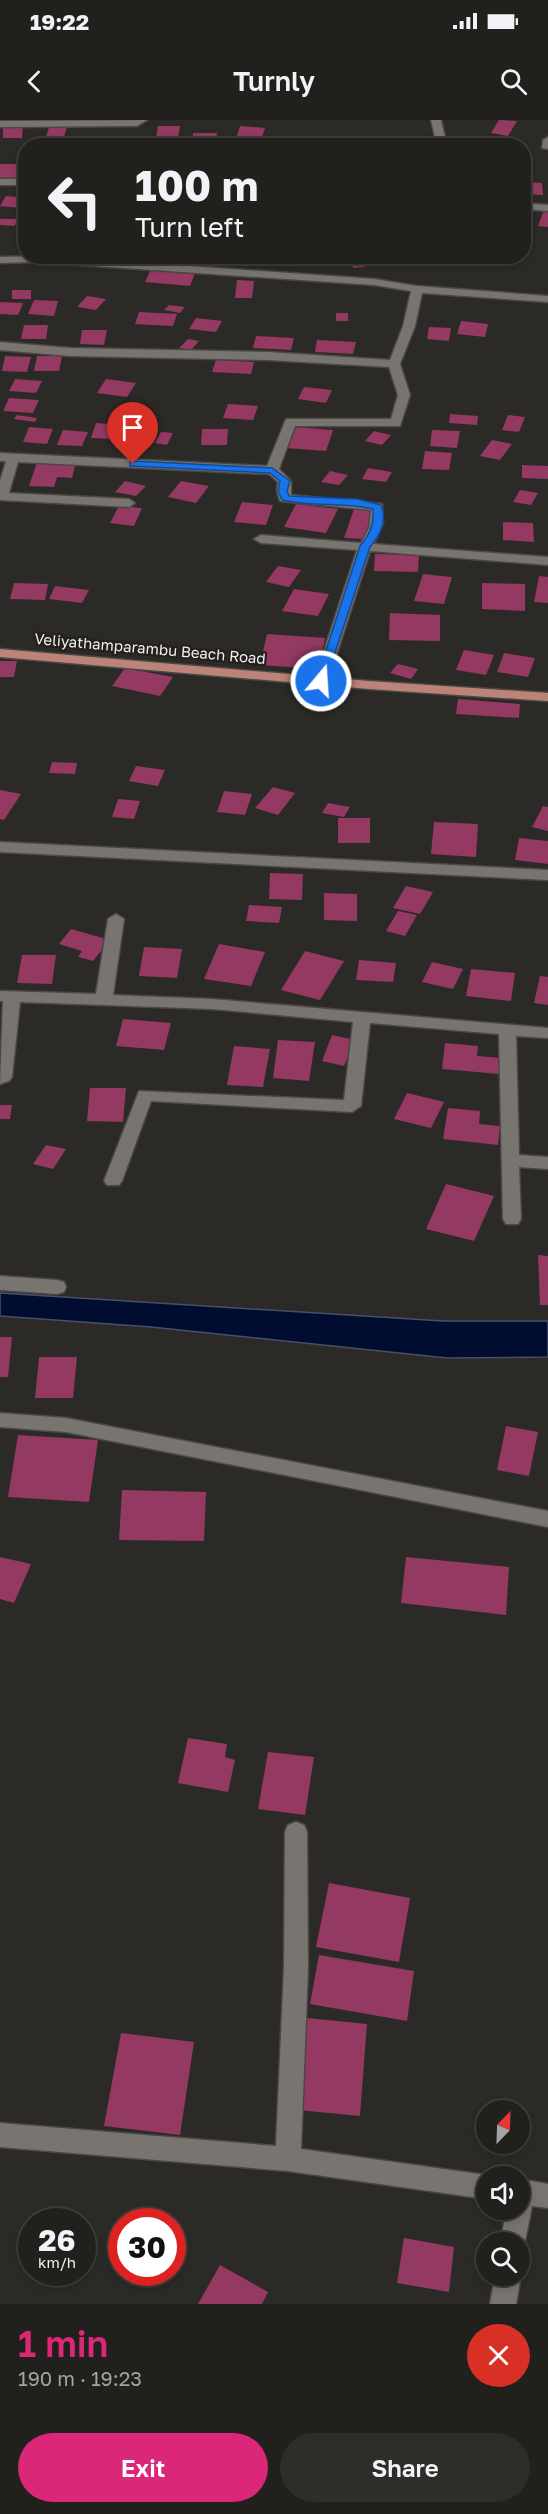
<!DOCTYPE html>
<meta charset="utf-8">
<style>
:root{--surface:#21201d;--page:#2d2d2a;--text:#f1f3f6;--muted:#a2a3a4;--line:#3e3e3b;--accent:#db2777}
body{margin:0;font-family:"Golos Text",sans-serif;background:var(--page);color:var(--text);height:100vh;display:flex;flex-direction:column;font-size:22px;white-space:nowrap}
*{box-sizing:border-box;margin:0}
p{font-size:20px;color:var(--muted)}
.icon{flex:none;width:33px;height:33px;fill:none;stroke:currentColor;stroke-width:2;stroke-linecap:round;stroke-linejoin:round}
.map{position:relative;height:2184px;overflow:hidden}
.side{display:flex;flex-direction:column;background:var(--surface);flex:1}
.side>*{flex:none}
.top-card{position:absolute;left:18px;top:18px;width:513px;height:126px;border-radius:24px;box-shadow:0 3px 9px #0003,0 0 0 2px var(--line);background:#21201d;color:var(--text);overflow:hidden}
.needle{width:39px;rotate:23deg}
.fabs{position:absolute;left:476px;top:1980px;display:grid;gap:12px}
.fabs a{display:grid;place-items:center;width:54px;height:54px;border-radius:50%;background:var(--surface);box-shadow:0 3px 9px #0003,0 0 0 2px var(--line);font-size:30px}
.speed{position:absolute;left:18px;top:2088px;display:flex;gap:12px;font-size:30px;font-weight:700;text-align:center}
.speed>*{display:grid;place-content:center;width:78px;height:78px;border-radius:50%;background:var(--surface);box-shadow:0 3px 9px #0003,0 0 0 2px var(--line);line-height:1}
.speed small{font-size:15px;font-weight:400}
.speed .limit{border:9px solid #d22;background:#fff;color:#111}
.pin{position:absolute;display:grid;place-items:center;width:51px;height:51px;color:#fff;margin:-62px -26px;border-radius:50% 50% 50% 0;rotate:-45deg;box-shadow:0 0 6px #0007}
.pin .icon{rotate:45deg}
.me{position:absolute;width:66px;margin:-33px;rotate:18deg;stroke-linejoin:round;filter:drop-shadow(0 0 4px #0008)}
.turn{display:flex;align-items:center;gap:21px;height:126px;padding:0 18px;font-size:27px}
.turn .icon{width:78px;height:78px;stroke-width:2.5}
.turn b{display:block;font-size:42px;line-height:51px}
.round{display:grid;place-items:center;flex:none;width:63px;height:63px;border-radius:32px;background:var(--page)}
.overview{display:flex;align-items:center;justify-content:space-between;height:102px;padding:0 18px}
h1{font-size:36px;font-weight:600;line-height:45px;color:var(--accent)}
.cta{display:flex;gap:12px;margin-top:auto;padding:12px 18px}
.cta a{flex:1;height:69px;border-radius:36px;background:var(--accent);color:#fff;font-size:24px;font-weight:600;line-height:69px;text-align:center}
.cta a+a{background:var(--page);color:var(--text)}
.status{display:flex;justify-content:space-between;align-items:center;height:42px;padding:0 30px;background:var(--surface);direction:ltr}
.status svg{height:16px;fill:currentColor}
header{display:flex;justify-content:space-between;align-items:center;height:78px;padding:0 18px;background:var(--surface);font-size:27px;font-weight:600}
.map>svg:first-child{display:block}
</style>
<div class="status"><b>19:22</b><svg viewBox="0 0 49 12"><path d="M0 12V9h3v3zM5 12V6h3v6zM10 12V3h3v9zM15 12V0h3v12zM26 1h20v11H26zM47 4h2v5h-2z"/></svg></div>
<header><svg class="icon" aria-label="back" viewBox="0 0 24 24"><path d="M15 5l-7 7 7 7"/></svg>Turnly<svg class="icon" aria-label="search" viewBox="0 0 24 24"><circle cx="10" cy="10" r="6"/><path d="M15 15l6 6"/></svg></header>
<div class="map">
<svg width="548" height="2184" viewBox="0 0 548 2184">
<rect width="100%" height="100%" fill="#2c2a27"/>
<path fill="#000c30" stroke="#485069" stroke-width="1.5" d="M0,1173l443,28h105v36l-101,1 -296,-31 -151,-11z"/>
<path fill="#933962" d="M499,0l18,1 -9,15 -17,-3z
M23,6l-1,12h-19v-11z
M158,6h22l-2,12 -22,-1z
M240,6l25,2 -3,9 -25,-1z
M49,7h18l-3,10h-18z
M193,13h24l-2,13h-24z
M0,44h26v14h-26z
M524,62l18,1 1,12 -19,-1z
M6,76l20,2v3l-5,7 -21,-2z
M544,90h4v17l-10,-1z
M0,99h17l-2,7 -15,-1z
M270,136h28l-5,7 -25,-3z
M351,136h12l2,11 -12,1z
M151,149l44,4 -5,13 -45,-4z
M237,160l17,1 -2,17h-17z
M12,170h19v9h-19z
M87,176l19,3 -10,11 -19,-3z
M34,180l24,1 -4,15 -26,-2z
M0,182l23,1 -5,12 -18,-1z
M169,185l16,2 -5,6 -16,-3z
M139,192l38,2 -4,12 -38,-2z
M336,193h12v8h-12z
M196,198l26,3 -6,11 -27,-3z
M461,201l27,3 -3,13 -28,-3z
M24,205h24l-2,14h-25z
M429,207l22,1 -2,13 -22,-2z
M82,210h25l-3,15 -24,-1z
M256,216l38,2 -3,12 -38,-2z
M188,219l11,2 -8,9 -12,-2z
M317,220l39,2 -3,12 -38,-2z
M5,236l26,1 -4,15 -25,-1z
M37,236h25l-3,15h-25z
M216,240l38,2 -3,12 -39,-2z
M15,259l27,2 -6,12 -27,-2z
M106,259l30,4 -9,14 -30,-4z
M304,267l28,3 -6,13 -28,-4z
M9,278l30,2 -6,13 -30,-2z
M228,284l30,2 -5,14 -30,-2z
M450,294l28,2 -1,9 -28,-2z
M17,295l20,3 -2,4 -21,-3z
M508,295l17,2 -6,15 -17,-2z
M131,302l17,1 -8,19 -17,-2z
M96,303l25,2 -6,14 -24,-1z
M29,307l24,2 -6,15 -24,-2z
M293,307l40,3 -7,21 -40,-3z
M202,309h26l-1,16h-26z
M63,310l25,2 -6,14 -25,-1z
M432,310l28,1 -3,17 -27,-2z
M374,311l17,4 -9,10 -17,-4z
M161,312l12,1 -6,12 -12,-2z
M492,320l20,4 -12,16 -20,-4z
M425,331l27,2 -3,17 -27,-1z
M37,342l39,1 -4,15 -15,-1 -3,10 -25,-1z
M522,345l26,1v13l-26,-1z
M368,348l24,4 -6,10 -24,-3z
M330,351l18,4 -9,10 -18,-3z
M125,361l21,5 -10,10 -21,-4z
M181,361l28,5 -13,17 -28,-6z
M520,370l18,3 -7,12 -18,-3z
M242,382l31,3 -7,20 -32,-3z
M296,384l42,5 -12,24 -42,-6z
M119,386l23,2 -8,18 -24,-3z
M354,389l19,2 -9,28 -20,-1z
M503,402l30,1 1,19 -31,-2z
M375,434l44,1 -1,17 -44,-1z
M278,446l23,4 -12,17 -23,-5z
M423,454l29,3 -8,27 -30,-3z
M539,456l9,1v26l-14,-1z
M14,463l34,1 -3,16 -35,-1z
M482,463l43,1v27l-43,-2z
M55,466l34,4 -7,13 -33,-4z
M294,469l35,5 -11,22 -36,-5z
M390,493l50,2v26l-51,-1z
M267,514l58,4 -6,31 -59,-4z
M464,530l30,5 -8,20 -30,-5z
M504,533l31,5 -7,19 -31,-5z
M0,541h17l-3,16h-14z
M398,544l20,5 -7,10 -21,-6z
M125,548l48,9 -13,19 -48,-10z
M458,579l62,5 -1,14 -63,-4z
M52,642l25,1 -2,11 -26,-1z
M136,646l29,4 -7,16 -29,-5z
M273,667l22,6 -17,22 -23,-7z
M0,670l21,4 -17,26 -4,-1z
M224,671l28,3 -7,21 -28,-3z
M118,679l22,2 -6,18 -22,-2z
M328,683l22,4 -6,10 -22,-4z
M543,686l5,1v24l-16,-4z
M338,698h32v25h-32z
M434,702l44,2 -2,33 -45,-3z
M519,718l29,3v23l-33,-4z
M270,753l33,1 -1,26 -33,-1z
M406,766l27,6 -13,22 -27,-6z
M324,773l33,1v27l-33,-1z
M249,785l33,2 -3,16 -33,-2z
M398,791l19,4 -12,21 -19,-5z
M71,809l39,11 -17,21 -15,-4 4,-6 -23,-7z
M219,824l46,8 -14,34 -47,-7z
M144,827l38,2 -5,29 -38,-2z
M305,831l39,10 -24,39 -39,-10z
M22,835h34l-4,29 -35,-1z
M359,840l37,3 -3,19 -37,-2z
M432,842l31,7 -10,20 -31,-7z
M471,849l44,4 -4,28 -45,-5z
M540,856l8,1v28l-14,-2z
M123,899l48,4 -7,27 -48,-4z
M332,915l23,5 -11,26 -22,-5z
M278,920l37,2 -6,39 -36,-3z
M445,923l33,3 -1,10 24,2 -2,16 -57,-5z
M234,926l36,3 -7,38 -36,-2z
M90,968h36l-3,34 -36,-1z
M407,973l37,9 -13,26 -37,-9z
M0,985h12l-2,14h-10z
M448,988l32,3 -1,13 21,2 -2,19 -55,-6z
M46,1025l20,4 -13,20 -20,-5z
M446,1064l48,12 -20,45 -48,-12z
M538,1135l10,1v49h-8z
M0,1217h12l-4,40h-8z
M39,1237h38l-4,41h-38z
M506,1306l32,6 -9,44 -32,-6z
M18,1315l80,5 -9,62 -81,-5z
M122,1370l84,2 -2,49 -85,-1z
M0,1437l31,7 -17,39 -14,-4z
M406,1437l103,10 -3,48 -105,-12z
M188,1618l39,6 -2,13 10,3 -7,32 -50,-9z
M268,1632l46,5 -9,58 -47,-6z
M329,1763l81,15 -11,64 -83,-15z
M319,1835l95,16 -7,50 -97,-17z
M307,1898l60,6 -7,92 -62,-6z
M121,1913l73,9 -14,93 -76,-9z
M404,2118l50,9 -5,45 -52,-9z
M220,2145l48,27 -6,12h-64z"/>
<g fill="none" stroke-linecap="round" stroke-linejoin="round">
<g stroke="#4a4745" stroke-width="3">
<path id="minor" d="M147,0l-10,6 -137,1v-6z
M431,0h10l6,26h-10z
M548,17v12l-6,-1 1,-8z
M236,20l4,1 1,5h-10z
M0,59h26v6h-26z
M524,83l24,2v6l-24,-2z
M47,136l327,23 43,7 131,10v6l-126,-9 -7,33 -15,38 10,31 -10,31h-105l-16,43 12,12v14l91,9 1,19 -9,21 174,13v8l-178,-14 -42,130 -7,4 -7,-4 43,-131 -96,-7 -7,-4 7,-4 100,8 8,-15 2,-18 -91,-9 -3,-10 1,-9 -9,-8 -251,-12 -9,31 120,6 6,4 -6,4 -129,-7v-19l6,-20h-6v-8l267,13 19,-47h105l7,-24 -9,-28 -121,-7 -198,-4 -70,-6v-8l70,6 198,4 122,8 13,-34 8,-35 -37,-6 -339,-23 -35,1v-6z
M0,722l548,28v10l-548,-28z
M116,794l8,5 -11,76 99,4 336,29v10l-32,-2 3,119 29,2v12l-29,-2 2,52 -3,5h-12l-3,-5 -4,-185 -129,-11 -9,83 -9,6 -201,-11 -29,80 -3,4h-12l-3,-4 35,-90 205,9 9,-78 -141,-13 -192,-7 -8,75 -3,4 -9,3 3,-83h-3v-10l96,3 12,-75z
M0,1156l57,4 7,2 2,5 -2,5 -7,2 -57,-4z
M0,1293l66,5 482,93v16l-482,-95 -66,-5z
M296,1702l8,3 3,7 1,136 -7,181 185,26 4,1h-4v23l-198,-28 -288,-24v-24l276,23 8,-178 1,-136 3,-7z
M519,2059l29,5v24l-16,-2 -9,45 -4,2v-11h-18l5,-32h13z
M519,2152l2,4 -5,28h-26l5,-28h24z"/>
</g>
<g stroke="#4a4745" stroke-width="3">
<path id="major" d="M0,529l369,32 179,12v8l-179,-12 -369,-32z"/>
</g>
<use href="#minor" fill="#787571" fill-rule="evenodd"/>
<use href="#major" fill="#bc8378" fill-rule="evenodd"/>
</g>
<path fill="#1a73e8" stroke="#114b97" stroke-width="1.5" d="M133,341l139,7 18,13 -3,10 2,5 68,3 24,6c6,16 0,30 -11,42l-45,136 -9,-2 44,-135c10,-12 14,-21 13,-37 -30,-7 -61,-2 -91,-9l-4,-9 2,-10 -10,-8 -140,-7v-4z"/>
<g text-anchor="middle" stroke-width="4.5" stroke-linejoin="round" paint-order="stroke">
<g font-size="15" fill="#f1efed" stroke="#23201d">
<text transform="translate(150 529) rotate(5)" y="5">Veliyathamparambu Beach Road</text>
</g>
</g>
</svg>
<div class="fabs">
<a><svg class="needle" viewBox="-14 -14 28 28"><path d="M0-13l5 13h-10z" fill="#e53935"/><path d="M0 13l5-13h-10z" fill="#a2a3a4"/></svg></a>
<a><svg class="icon" aria-label="sound" viewBox="0 0 24 24"><path d="M4 9h4l5-4v14l-5-4H4zM17 9q2 3 0 6"/></svg></a>
<a><svg class="icon" aria-label="search" viewBox="0 0 24 24"><circle cx="10" cy="10" r="6"/><path d="M15 15l6 6"/></svg></a>
</div>
<div class="speed"><div>26<small>km/h</small></div><div class="limit">30</div></div>
<div class="pin" style="left:133px;top:344px;background:#d93025"><svg class="icon" aria-label="arrive" viewBox="0 0 24 24"><path d="M6 21V4h12l-3 4 3 4H6"/></svg></div>
<svg class="me" style="left:321px;top:561px" viewBox="-20 -20 40 40"><circle r="17" fill="#1a73e8" stroke="#fff" stroke-width="3"/><path d="M0-11L8 9 0 5-8 9z" fill="#fff"/></svg>
<div class="top-card">
<div class="turn"><svg class="icon" aria-label="left" viewBox="0 0 24 24"><path d="M17 20v-9H6M10 6l-5 5 5 5"/></svg><div><b>100 m</b>Turn left</div></div>
</div>
</div>
<section class="side">
<div class="overview"><div><h1>1 min</h1><p>190 m · 19:23</p></div><a class="round" style="background:#d93025;color:#fff"><svg class="icon" aria-label="close" viewBox="0 0 24 24"><path d="M6 6l12 12M18 6L6 18"/></svg></a></div>
<div class="cta"><a>Exit</a><a>Share</a></div>
</section>
